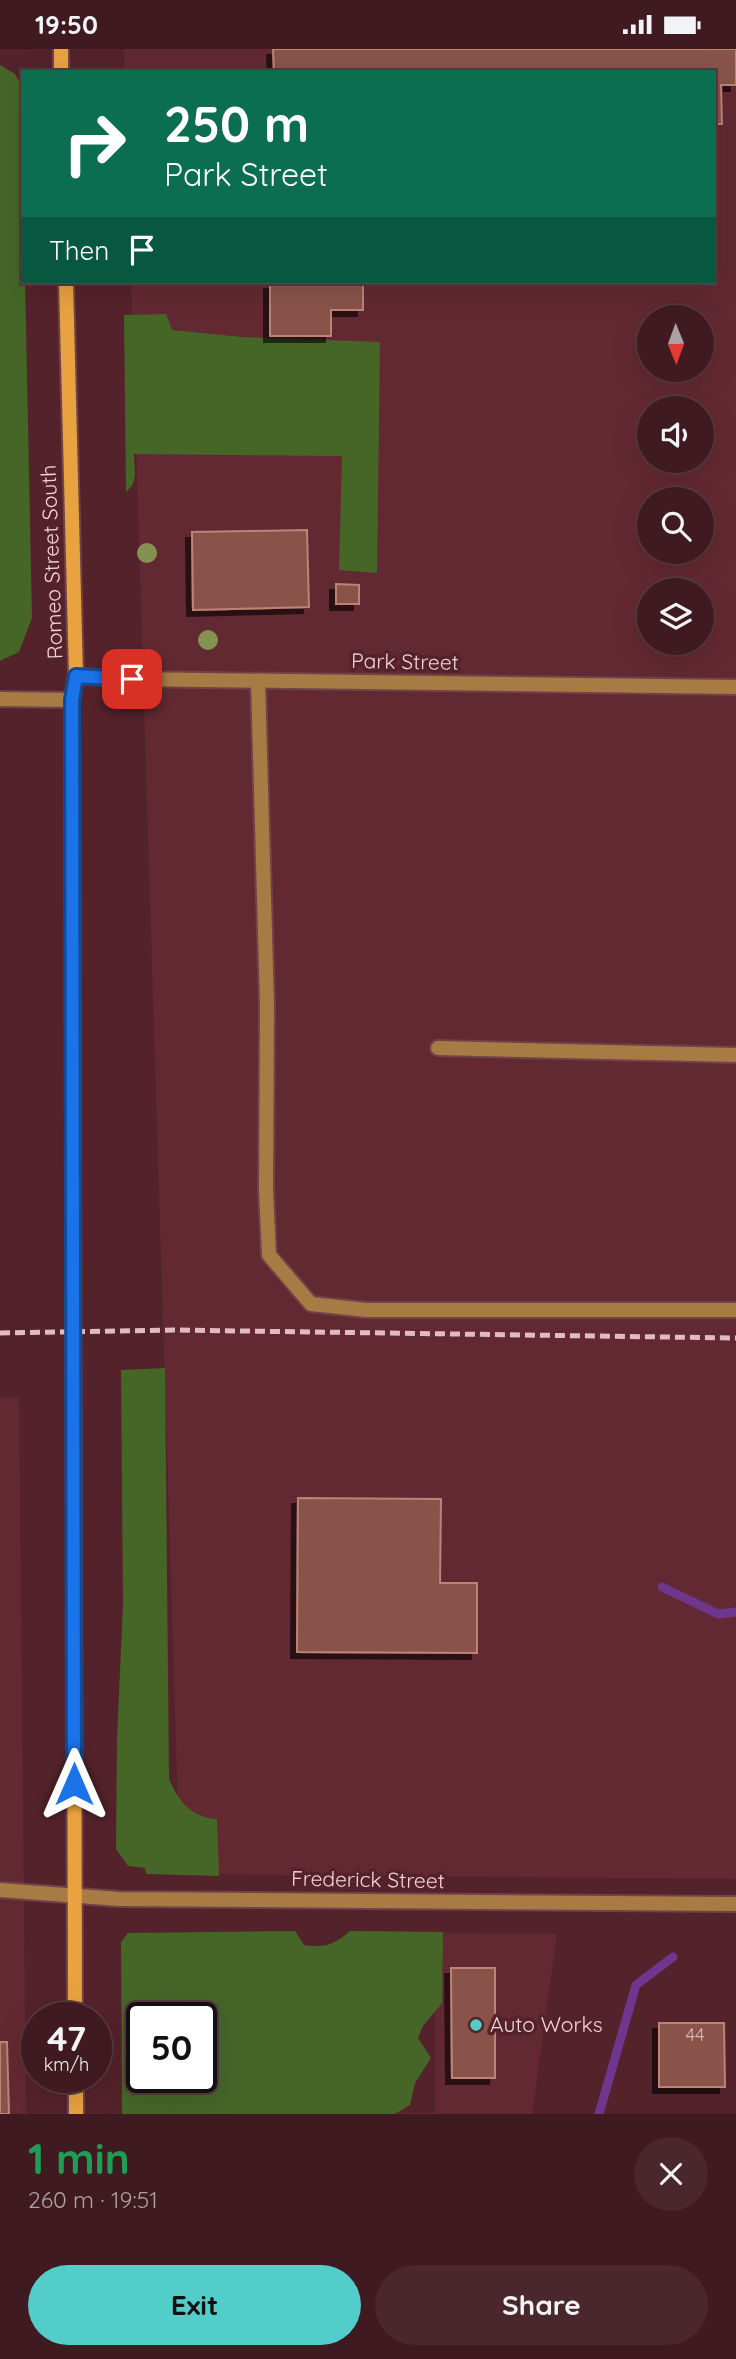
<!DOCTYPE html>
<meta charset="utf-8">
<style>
:root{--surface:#3f1a20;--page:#4a272d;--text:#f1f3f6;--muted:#ada1a5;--line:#58383e;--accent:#53cdc9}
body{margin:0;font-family:Quicksand,sans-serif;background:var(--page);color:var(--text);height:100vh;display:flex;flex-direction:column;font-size:26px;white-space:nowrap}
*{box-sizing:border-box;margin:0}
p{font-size:23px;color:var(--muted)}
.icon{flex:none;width:38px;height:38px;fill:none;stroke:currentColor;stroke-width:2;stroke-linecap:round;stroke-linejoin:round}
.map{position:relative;height:2065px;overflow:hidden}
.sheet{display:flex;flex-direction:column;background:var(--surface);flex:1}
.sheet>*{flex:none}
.guide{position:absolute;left:21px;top:21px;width:695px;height:214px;border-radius:0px;box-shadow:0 7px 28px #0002,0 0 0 2px var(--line);background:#0b6e4f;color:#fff;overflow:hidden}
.needle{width:46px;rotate:179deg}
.controls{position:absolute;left:637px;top:256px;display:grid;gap:14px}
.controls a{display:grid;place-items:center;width:77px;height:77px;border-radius:50%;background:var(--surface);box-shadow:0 7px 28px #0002,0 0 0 2px var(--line);font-size:35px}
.speed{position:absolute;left:21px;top:1953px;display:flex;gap:14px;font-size:35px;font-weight:700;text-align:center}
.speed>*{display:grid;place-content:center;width:91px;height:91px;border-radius:50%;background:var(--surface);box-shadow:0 7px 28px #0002,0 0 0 2px var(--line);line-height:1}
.speed small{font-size:18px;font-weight:400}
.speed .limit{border:4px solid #111;border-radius:10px;background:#fff;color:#111}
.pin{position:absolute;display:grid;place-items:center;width:60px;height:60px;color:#fff;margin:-30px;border-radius:14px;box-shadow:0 4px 10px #0006}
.me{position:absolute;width:77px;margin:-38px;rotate:0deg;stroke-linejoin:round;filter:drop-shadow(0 0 5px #0008)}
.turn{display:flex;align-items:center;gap:24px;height:147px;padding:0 28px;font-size:32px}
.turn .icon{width:91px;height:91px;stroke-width:2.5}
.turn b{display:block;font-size:49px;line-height:60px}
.then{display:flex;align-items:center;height:66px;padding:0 28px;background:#0003;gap:14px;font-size:26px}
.round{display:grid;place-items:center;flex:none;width:74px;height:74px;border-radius:37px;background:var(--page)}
.headline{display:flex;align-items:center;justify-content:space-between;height:119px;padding:0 28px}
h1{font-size:42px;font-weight:800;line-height:52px;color:#1e9e55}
.button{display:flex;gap:14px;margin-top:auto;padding:14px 28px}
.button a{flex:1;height:80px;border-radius:42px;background:var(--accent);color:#111;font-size:28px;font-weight:800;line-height:80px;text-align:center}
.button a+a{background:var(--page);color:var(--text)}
.status{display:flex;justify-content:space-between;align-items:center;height:49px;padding:0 35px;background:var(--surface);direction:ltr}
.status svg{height:19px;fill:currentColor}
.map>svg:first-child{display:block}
</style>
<div class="status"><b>19:50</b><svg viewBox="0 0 49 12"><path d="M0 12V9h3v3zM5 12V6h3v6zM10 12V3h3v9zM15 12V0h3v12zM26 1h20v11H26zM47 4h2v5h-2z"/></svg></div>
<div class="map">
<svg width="736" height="2065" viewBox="0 0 736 2065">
<defs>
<filter id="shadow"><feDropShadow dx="-6" dy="6" stdDeviation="0" flood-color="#0009"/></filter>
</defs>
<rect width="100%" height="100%" fill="#54222a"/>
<path fill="#632932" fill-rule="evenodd" d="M124,0h612v1830l-556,-5 -49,-1592h583v-210h-589zM649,268h53v52h-53zM649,359h53v52h-53zM649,450h53v52h-53zM649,541h53v52h-53z
M0,1349h19l7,716h-26z
M435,1884l122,1 -25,180h-267l170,-1z"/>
<path fill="#466628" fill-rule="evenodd" d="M0,16l15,9 6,11 11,533 -13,34 -19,9z
M166,265l6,16 70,7 138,5 -3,231 -38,-3 3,-114 -208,-2c0,15 5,28 -8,38l-2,-177z
M165,1319l4,411c10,23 22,38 48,40l2,57 -73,-2 -1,-6 -17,-2 -12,-17 1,-111 6,-133 -2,-235z
M295,1882l9,14c21,3 30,0 46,-14l93,1 -1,71 -19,23 -5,12 13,20 -16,25 -5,22 -15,9h-273l-1,-172 7,-9zM142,1969h59v59h-59z"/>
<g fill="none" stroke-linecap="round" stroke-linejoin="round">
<path stroke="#6e368c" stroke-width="9" d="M662,1538l56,27 18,-2
M599,2065l37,-129 37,-28"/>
</g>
<path fill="#895349" stroke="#bd8377" stroke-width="2" filter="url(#shadow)" d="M273,0h463v36h-15l1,39h-8v-52h-440z
M270,234h93v27h-32v26h-61z
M307,481l2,77 -116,3 -1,-78z
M336,535l23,1v19h-23z
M298,1449l143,1 -1,84h37v70l-180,-1z
M451,1919h44v110h-43z
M659,1974h65l1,64h-66z
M0,1993h7l2,72h-9z"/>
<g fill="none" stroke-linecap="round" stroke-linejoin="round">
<g stroke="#714249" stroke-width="18">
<path id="service" d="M258,632l9,324 -1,185 3,65 42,49 55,6h370
M438,999l298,7"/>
</g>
<g stroke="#714249" stroke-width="18">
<path id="minor" d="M76,627l33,2 7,-5 16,6 604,8
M0,650l72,1
M0,1841l119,9 617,5"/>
</g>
<g stroke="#714249" stroke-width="18">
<path id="secondary" d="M61,0v23
M66,233l10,394 -4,24 3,1318
M76,2028v37"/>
</g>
<use href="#service" stroke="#a77b43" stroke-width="14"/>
<use href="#minor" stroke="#a77b43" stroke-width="14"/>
<use href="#secondary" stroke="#e8a240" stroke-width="14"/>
<path stroke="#e0bcc0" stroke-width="5" stroke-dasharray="10 5" stroke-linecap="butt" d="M0,1284l173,-3 563,8"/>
</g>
<g fill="#84924f">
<circle cx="147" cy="504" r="10"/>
<circle cx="208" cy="591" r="10"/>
</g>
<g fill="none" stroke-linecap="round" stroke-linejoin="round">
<g stroke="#114b97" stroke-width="18">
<path id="route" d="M74,1735l-2,-1084 4,-24 33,2 7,-5 16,6"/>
</g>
<use href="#route" stroke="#1a73e8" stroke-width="12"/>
</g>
<circle fill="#53cdc9" stroke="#54222a" stroke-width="2.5" cx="476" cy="1976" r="7"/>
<g text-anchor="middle" stroke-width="7" stroke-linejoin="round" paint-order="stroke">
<g font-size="18" fill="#dab4b4">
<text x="695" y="1992">44</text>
</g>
<g font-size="21" fill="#f5d4d7" stroke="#54222a">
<text transform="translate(52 513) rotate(-92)" y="7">Romeo Street South</text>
<text transform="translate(405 613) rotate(1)" y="7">Park Street</text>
<text transform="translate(368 1831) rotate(1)" y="7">Frederick Street</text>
</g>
<g font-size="21" fill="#f5d4d7" stroke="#54222a" text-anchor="start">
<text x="490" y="1983">Auto Works</text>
</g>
</g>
</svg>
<div class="controls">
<a><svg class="needle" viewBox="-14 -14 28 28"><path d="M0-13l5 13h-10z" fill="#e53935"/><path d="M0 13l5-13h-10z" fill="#ada1a5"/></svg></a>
<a><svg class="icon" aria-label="sound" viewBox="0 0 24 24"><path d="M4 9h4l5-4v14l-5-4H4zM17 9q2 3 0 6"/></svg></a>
<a><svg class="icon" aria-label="search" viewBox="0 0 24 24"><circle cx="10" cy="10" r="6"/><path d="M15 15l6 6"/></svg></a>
<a><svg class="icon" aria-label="layers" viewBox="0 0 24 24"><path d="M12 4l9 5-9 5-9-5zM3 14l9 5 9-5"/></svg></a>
</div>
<div class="speed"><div>47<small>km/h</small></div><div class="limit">50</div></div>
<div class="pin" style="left:132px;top:630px;background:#d93025"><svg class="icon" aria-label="arrive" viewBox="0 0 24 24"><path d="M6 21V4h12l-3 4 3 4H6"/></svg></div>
<svg class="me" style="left:74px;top:1735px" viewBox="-20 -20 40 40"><path d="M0-17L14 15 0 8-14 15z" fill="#1a73e8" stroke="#fff" stroke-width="4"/></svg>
<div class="guide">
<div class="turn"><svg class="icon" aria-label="right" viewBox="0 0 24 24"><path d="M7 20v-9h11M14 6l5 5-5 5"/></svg><div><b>250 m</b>Park Street</div></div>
<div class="then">Then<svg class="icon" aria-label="arrive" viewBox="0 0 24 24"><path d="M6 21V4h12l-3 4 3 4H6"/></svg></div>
</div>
</div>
<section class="sheet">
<div class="headline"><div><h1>1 min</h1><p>260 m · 19:51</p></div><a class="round"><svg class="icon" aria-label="close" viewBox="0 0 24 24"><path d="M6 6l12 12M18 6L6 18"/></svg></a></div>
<div class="button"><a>Exit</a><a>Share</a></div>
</section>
